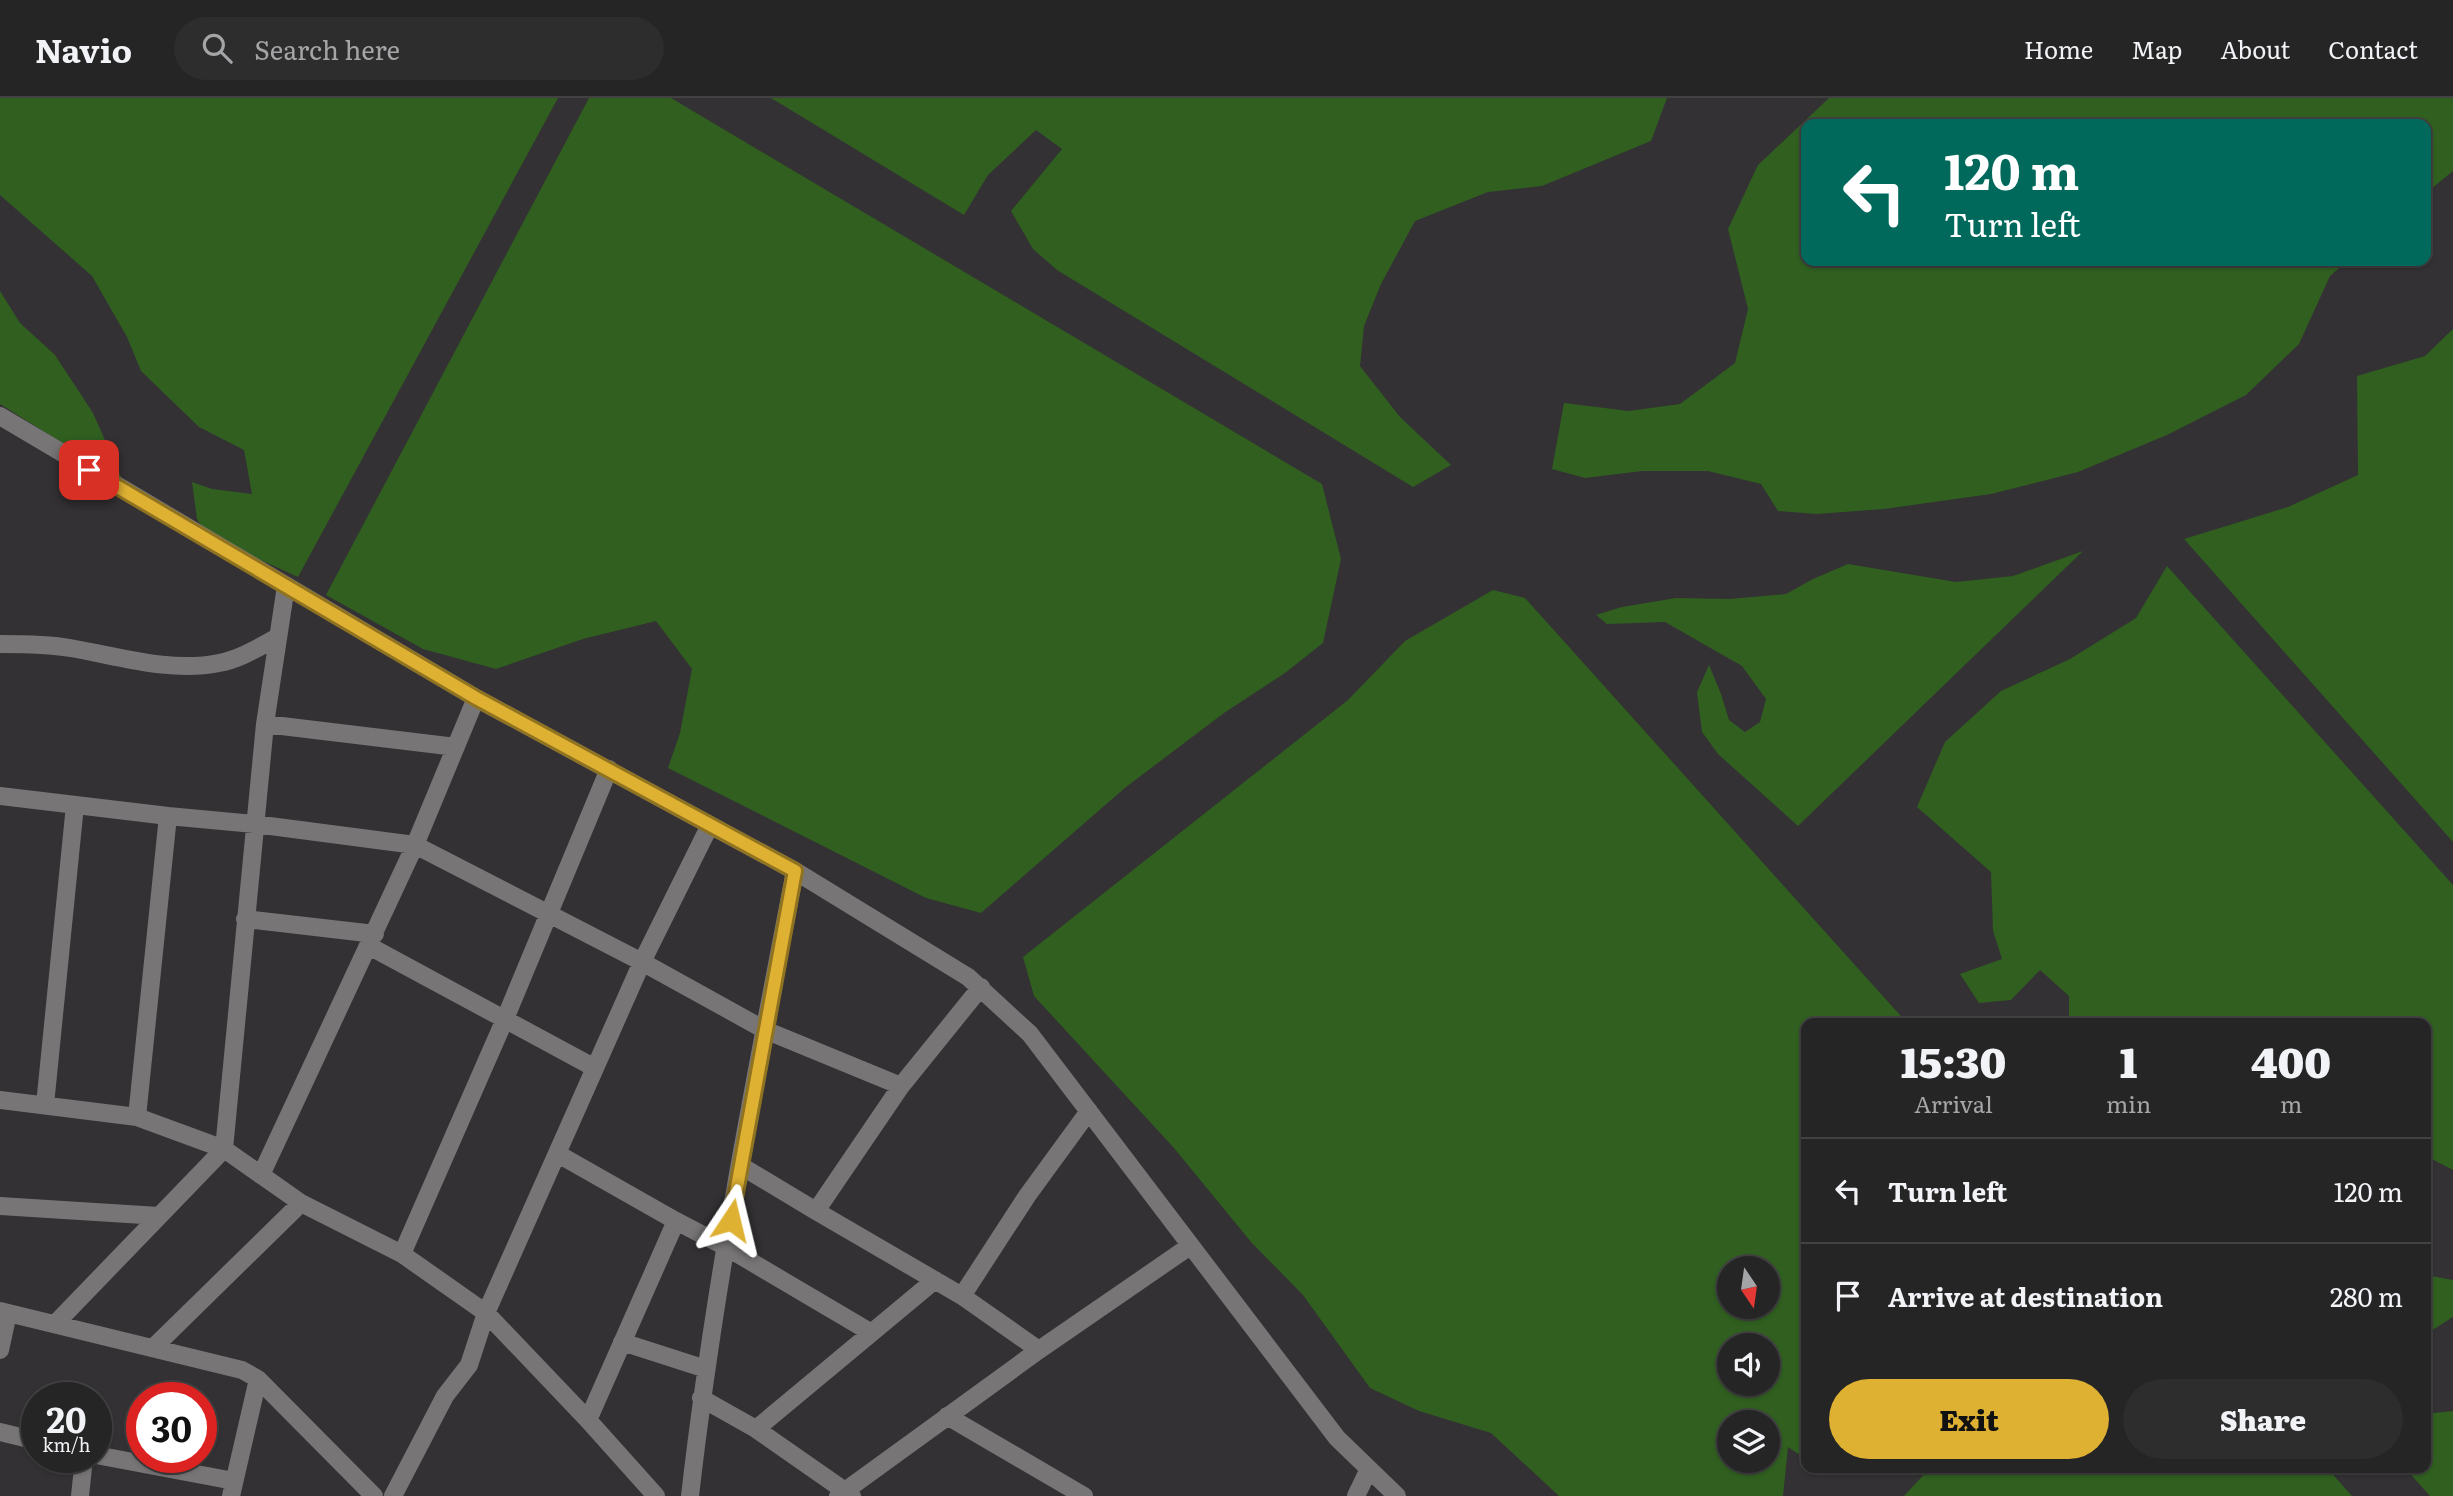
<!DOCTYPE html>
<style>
:root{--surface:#262526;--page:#2e2d2e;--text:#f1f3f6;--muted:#a4a5a7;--line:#424243;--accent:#deb133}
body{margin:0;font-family:Literata,serif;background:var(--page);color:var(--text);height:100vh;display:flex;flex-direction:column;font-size:26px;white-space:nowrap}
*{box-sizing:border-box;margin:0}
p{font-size:23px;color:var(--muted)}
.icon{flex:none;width:38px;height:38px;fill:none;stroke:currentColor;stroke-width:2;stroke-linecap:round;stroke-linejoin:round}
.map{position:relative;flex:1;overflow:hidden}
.side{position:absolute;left:1801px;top:920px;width:630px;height:455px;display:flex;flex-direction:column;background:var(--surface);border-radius:14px;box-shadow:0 2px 5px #0004,0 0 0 2px var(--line)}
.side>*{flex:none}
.hud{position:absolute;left:1801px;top:21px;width:630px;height:147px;border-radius:14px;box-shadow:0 2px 5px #0004,0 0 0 2px var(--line);background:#00695c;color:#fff;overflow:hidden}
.needle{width:46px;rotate:167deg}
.buttons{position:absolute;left:1717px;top:1158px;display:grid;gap:14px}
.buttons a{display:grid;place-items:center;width:63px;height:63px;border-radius:50%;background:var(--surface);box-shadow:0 2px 5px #0004,0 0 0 2px var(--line);font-size:35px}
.speed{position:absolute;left:21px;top:1284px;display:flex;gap:14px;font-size:35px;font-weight:700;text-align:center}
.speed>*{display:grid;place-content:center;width:91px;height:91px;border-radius:50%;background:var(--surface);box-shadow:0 2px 5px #0004,0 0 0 2px var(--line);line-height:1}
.speed small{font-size:18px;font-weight:400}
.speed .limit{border:10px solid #d22;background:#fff;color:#111}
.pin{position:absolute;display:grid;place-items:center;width:60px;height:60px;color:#fff;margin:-30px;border-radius:14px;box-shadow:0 4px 10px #0006}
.me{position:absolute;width:77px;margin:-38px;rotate:10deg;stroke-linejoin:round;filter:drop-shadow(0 0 5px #0008)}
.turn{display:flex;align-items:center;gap:24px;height:147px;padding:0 28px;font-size:32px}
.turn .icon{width:91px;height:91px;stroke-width:2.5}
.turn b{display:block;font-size:49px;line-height:60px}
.eta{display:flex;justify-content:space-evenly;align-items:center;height:119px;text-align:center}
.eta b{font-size:42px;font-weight:800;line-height:49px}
.button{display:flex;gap:14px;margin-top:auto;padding:14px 28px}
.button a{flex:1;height:80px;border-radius:42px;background:var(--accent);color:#111;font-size:28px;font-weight:800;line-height:80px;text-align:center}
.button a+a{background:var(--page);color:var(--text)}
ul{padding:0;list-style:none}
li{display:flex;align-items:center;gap:21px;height:105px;padding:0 28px;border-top:2px solid var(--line)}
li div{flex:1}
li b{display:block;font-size:26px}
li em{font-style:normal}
header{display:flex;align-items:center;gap:42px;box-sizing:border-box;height:98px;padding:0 35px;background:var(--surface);border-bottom:2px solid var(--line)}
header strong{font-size:33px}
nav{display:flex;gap:38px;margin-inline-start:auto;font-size:24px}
.search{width:490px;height:63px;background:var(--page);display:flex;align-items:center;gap:18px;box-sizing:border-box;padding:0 24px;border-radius:38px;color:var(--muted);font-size:26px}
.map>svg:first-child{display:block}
</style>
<header>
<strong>Navio</strong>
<div class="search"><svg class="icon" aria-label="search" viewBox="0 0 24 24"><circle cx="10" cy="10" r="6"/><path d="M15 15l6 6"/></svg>Search here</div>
<nav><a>Home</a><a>Map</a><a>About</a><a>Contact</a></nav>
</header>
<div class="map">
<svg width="2453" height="1398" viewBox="0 0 2453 1398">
<rect width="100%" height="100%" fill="#333133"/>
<path fill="#305f20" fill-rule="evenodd" d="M0,0h558l-260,479 -90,-41 -11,-17 -5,-37 20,7 40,5 -8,-44 -45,-23 -58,-56 -14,-34 -35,-61 -92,-81z
M589,0h82l651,386 19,75 -18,84 -38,30 -61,40 -98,74 -145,126 -55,-15 -258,-130 12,-35 12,-64 -36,-48 -73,18 -87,30 -73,-20 -97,-54z
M771,0h896l-16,43 -109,45 -54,6 -73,29 -34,63 -17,42 -4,40 40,51 51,48 -38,22 -356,-217 -24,-21 -22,-38 51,-62 -26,-19 -48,45 -24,40z
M1829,0h624v73l-27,22v-69h-620v137h541l-17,15 -31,68 -53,51 -79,40 -89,37 -87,22 -107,15 -67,5 -39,-3 -17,-27 -53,-13h-66l-57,7 -33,-9 12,-66 65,8 51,-7 55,-41 13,-54 -20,-80 30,-64z
M0,193l20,32 35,32 38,58 30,68 -123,-77z
M2453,231v513l-269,-303 104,-32 70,-32 -1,-99 68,-20z
M2083,453l-285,275 -80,-72 -16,-22 -5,-40 12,-27 12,29 8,26 16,12 15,-10 6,-23 -24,-33 -77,-44 -58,2 -11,-9 26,-8 54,-9 54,1 56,-5 27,-15 35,-15 108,18 57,-6z
M2167,468l286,319v285l-27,-14v-132h-357v-28l-29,-26 -29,30 -32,3 -19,-29 42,-15 -9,-28 -2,-59 -74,-65 28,-65 56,-51 69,-32 66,-41z
M1493,492l32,8 383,426h-102v435l-18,-12 -5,49h-224l-68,-63 -72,-22 -49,-23 -67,-93 -52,-53 -77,-94 -140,-152 -11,-39 325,-257 57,-59zM1729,1171h39v38h-39zM1729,1248h39v38h-39zM1729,1325h39v38h-39z
M2426,1177l27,5v37l-27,17z
M2426,1308l7,7 20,-2v85h-23l-25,-28h21z
M1930,1370h397l25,28h-448z"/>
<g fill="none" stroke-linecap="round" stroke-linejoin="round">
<path stroke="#777576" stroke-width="18" d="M0,318l476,282 319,173 173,106 62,57 307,404 60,58
M0,546c23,0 47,0 70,4 48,8 100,25 149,15 22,-4 40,-16 59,-26
M265,626l21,-138
M0,698l168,20 86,8 161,21 227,117 123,68 136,56
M245,821l130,15
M369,848l226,122
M981,889l-80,99 -85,125 146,85 77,54 151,-104
M0,1002l137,17 87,32 77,54 101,51 84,59 102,107 68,76
M45,1007l30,-300
M137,1019l31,-301
M558,1056l118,67 50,26 144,85
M741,1068l75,45
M261,1077l154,-330 61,-147
M0,1108l159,10
M402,1156l103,-235 104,-250
M962,1198l65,-100 62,-85
M0,1213l242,59 16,9 116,117
M55,1226l169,-175 41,-425 191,23
M622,1244l84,27
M154,1249l147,-144
M0,1252l8,-37
M701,1300l55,31 179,-149
M947,1318l137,80
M588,1322l88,-199
M756,1331l96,67
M0,1334l37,9
M96,1357l138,26
M80,1398l4,-38
M231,1398l27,-117
M393,1398l52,-100 24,-31 17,-52 109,-245 47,-106 68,-137
M690,1398c24,-210 65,-418 105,-625
M838,1398l201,-146
M1356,1398l12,-25"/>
</g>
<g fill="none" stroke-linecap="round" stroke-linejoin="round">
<g stroke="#907321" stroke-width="18">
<path id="route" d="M89,372l387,228 319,173 -64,349"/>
</g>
<use href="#route" stroke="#deb133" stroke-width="12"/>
</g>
</svg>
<div class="buttons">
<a><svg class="needle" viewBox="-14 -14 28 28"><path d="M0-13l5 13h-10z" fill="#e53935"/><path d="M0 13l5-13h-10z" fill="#a4a5a7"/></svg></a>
<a><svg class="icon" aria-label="sound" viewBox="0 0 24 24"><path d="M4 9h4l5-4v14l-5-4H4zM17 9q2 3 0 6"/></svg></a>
<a><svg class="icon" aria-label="layers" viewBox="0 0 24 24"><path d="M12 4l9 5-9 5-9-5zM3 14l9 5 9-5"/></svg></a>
</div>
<div class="speed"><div>20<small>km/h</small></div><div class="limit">30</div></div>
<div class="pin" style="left:89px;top:372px;background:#d93025"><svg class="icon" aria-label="arrive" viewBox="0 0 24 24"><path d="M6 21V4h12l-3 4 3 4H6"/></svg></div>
<svg class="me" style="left:731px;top:1122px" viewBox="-20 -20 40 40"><path d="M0-17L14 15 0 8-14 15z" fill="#deb133" stroke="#fff" stroke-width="4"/></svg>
<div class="hud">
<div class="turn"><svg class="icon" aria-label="left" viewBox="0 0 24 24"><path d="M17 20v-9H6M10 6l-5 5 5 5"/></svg><div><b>120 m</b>Turn left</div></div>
</div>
<section class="side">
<div class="eta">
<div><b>15:30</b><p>Arrival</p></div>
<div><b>1</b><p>min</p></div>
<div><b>400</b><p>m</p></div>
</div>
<ul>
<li><svg class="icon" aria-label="left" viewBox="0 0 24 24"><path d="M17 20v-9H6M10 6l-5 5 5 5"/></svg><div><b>Turn left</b></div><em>120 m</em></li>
<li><svg class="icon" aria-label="arrive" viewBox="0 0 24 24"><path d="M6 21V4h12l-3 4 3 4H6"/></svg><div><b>Arrive at destination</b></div><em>280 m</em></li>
</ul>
<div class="button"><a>Exit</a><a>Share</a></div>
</section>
</div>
